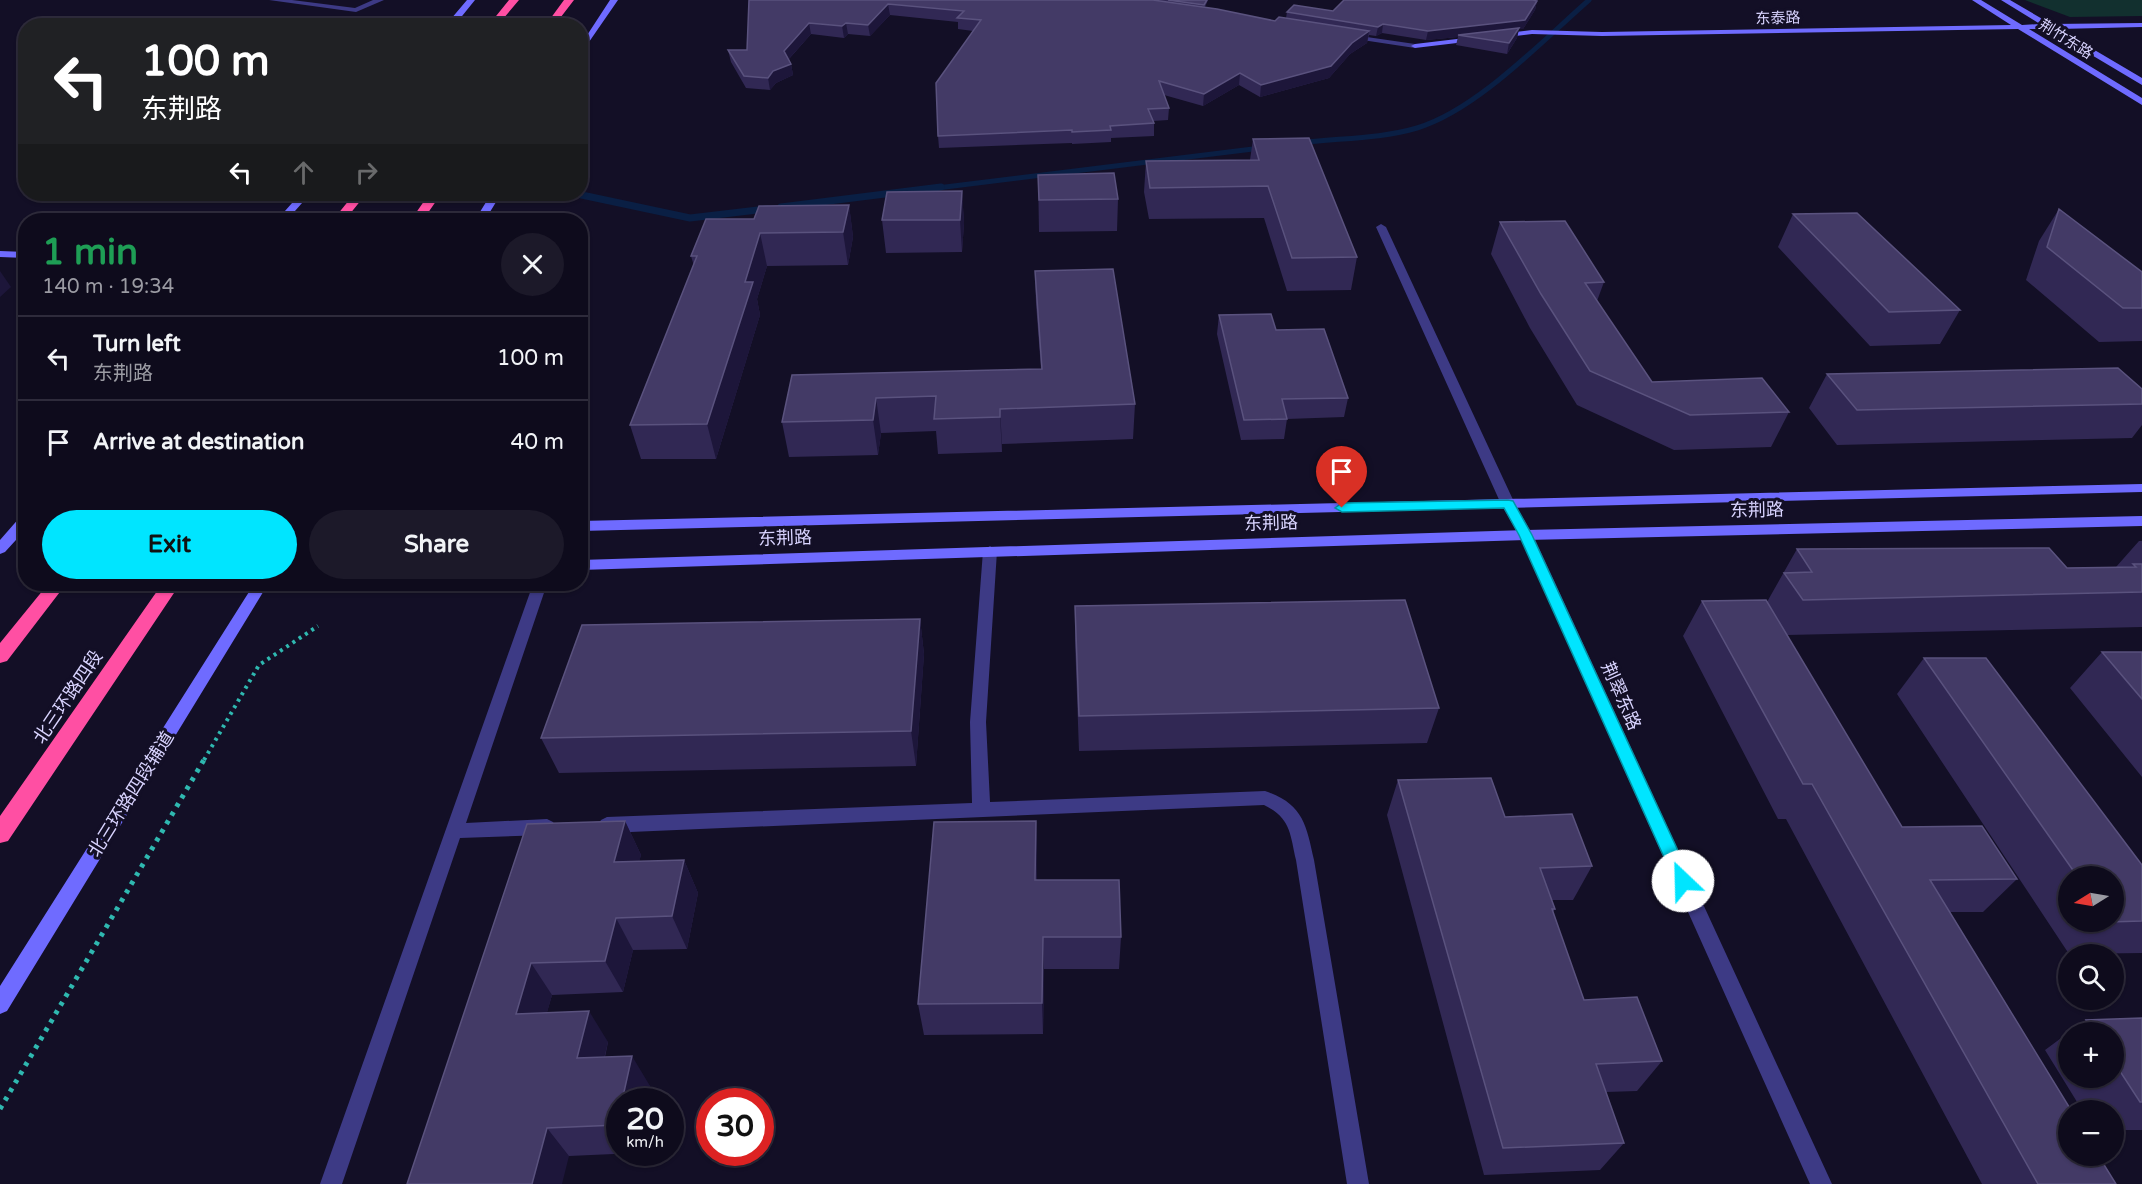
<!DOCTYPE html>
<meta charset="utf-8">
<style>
:root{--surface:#0e0b1c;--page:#1c1929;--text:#f1f3f6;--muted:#9b9ba3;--line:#2e2b3b;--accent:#00e5ff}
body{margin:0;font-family:"Varela Round","Noto Sans SC",sans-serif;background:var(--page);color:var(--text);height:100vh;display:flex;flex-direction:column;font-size:22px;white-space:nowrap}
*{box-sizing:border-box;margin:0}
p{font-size:20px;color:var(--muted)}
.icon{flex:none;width:33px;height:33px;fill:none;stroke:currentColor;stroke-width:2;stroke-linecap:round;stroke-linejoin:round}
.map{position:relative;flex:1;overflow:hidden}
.details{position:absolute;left:18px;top:213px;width:570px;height:378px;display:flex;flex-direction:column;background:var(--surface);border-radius:24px;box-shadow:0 2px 4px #0004,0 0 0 2px var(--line)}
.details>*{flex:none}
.guide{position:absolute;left:18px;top:18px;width:570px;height:183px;border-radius:24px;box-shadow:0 2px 4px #0004,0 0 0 2px var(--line);background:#202124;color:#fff;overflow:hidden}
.needle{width:39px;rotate:259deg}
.controls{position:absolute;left:2058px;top:866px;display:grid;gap:12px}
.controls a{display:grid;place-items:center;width:66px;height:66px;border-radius:50%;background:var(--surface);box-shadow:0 2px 4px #0004,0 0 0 2px var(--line);font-size:30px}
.speed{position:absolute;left:606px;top:1088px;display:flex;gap:12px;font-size:30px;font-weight:700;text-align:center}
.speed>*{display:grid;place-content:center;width:78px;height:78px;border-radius:50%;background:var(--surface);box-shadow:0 2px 4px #0004,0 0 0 2px var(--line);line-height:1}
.speed small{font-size:15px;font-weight:400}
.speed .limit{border:9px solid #d22;background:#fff;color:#111}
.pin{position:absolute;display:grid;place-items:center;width:51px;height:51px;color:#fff;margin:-62px -26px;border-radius:50% 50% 50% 0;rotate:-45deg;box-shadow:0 0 6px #0007}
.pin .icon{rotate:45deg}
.me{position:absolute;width:66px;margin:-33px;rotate:336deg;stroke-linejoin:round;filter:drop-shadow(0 0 4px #0008)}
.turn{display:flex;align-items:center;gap:21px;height:126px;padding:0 24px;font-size:27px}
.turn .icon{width:78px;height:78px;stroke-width:2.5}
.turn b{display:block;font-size:42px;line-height:51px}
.lanes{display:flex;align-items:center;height:57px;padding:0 24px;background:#0003;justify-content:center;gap:30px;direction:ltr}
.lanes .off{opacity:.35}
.round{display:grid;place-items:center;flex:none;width:63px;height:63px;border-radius:32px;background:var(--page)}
.head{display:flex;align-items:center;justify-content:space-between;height:102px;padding:0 24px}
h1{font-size:36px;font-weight:700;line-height:45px;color:#1e9e55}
.cta{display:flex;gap:12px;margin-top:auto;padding:12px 24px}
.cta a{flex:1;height:69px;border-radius:36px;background:var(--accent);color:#111;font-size:24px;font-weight:700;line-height:69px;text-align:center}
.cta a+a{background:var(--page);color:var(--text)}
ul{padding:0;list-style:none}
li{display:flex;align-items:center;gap:18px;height:84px;padding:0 24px;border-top:2px solid var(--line)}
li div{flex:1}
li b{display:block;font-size:22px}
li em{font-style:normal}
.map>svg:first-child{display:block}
</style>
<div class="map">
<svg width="2142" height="1184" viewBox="0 0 2142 1184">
<rect width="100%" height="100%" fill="#130f26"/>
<path fill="#12302f" d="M2025,0h117v16l-72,1z"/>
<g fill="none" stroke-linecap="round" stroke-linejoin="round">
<path stroke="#0a1f44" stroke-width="5" d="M1299,143c39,-5 81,-4 118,-15 60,-18 125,-87 172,-128
M929,189l332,-41"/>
<path stroke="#0a1f44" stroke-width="7" d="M577,194l113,24 77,-9
M781,207l160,-20"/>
<path stroke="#2fb8b0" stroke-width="4" stroke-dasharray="3 4.5" stroke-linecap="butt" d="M204,760l55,-95 59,-39"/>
<path stroke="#2fb8b0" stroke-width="5" stroke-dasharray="4 6" stroke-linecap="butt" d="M0,1109l205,-351"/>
<path fill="#3d3a85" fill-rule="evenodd" d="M269,0h23l63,8 18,-8h11l-28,12z
M1346,34l69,10 4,2 -4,2 -66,-10 -4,-2z
M1381,224l5,3 129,277 18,31 299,649h-22l-291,-649 -18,-31 -125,-277z
M990,546l7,5 -11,171 4,80 275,-11c38,13 41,33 49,69l55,324h-22l-51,-324c-6,-26 -5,-42 -32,-55l-657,28 -6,-3 -3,-5 3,-5 6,-3 365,-14 -2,-81 13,-171z
M533,584h14l-81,239 81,-4 6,3 3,5 -3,5 -6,3 -87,3 -118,346h-22z"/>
<path fill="#6f6bff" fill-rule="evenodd" d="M467,0h8l-21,26h-9z
M610,0h8l-38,55v-9z
M1972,0h9l41,25 18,-1 -39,-24h9l41,24 91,-1v4l-83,2 83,49v7l-94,-56h-19l113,69v7l-124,-76 -416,7 -70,-2 -117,14 -4,-2 4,-2 117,-14 70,2 409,-7z
M300,194h10l-23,26h-10z
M491,194h10l-16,26h-10z
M0,251l26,1v6l-26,-1z
M2142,484v8l-1562,39v-10z
M26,514v15l-21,23 -5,2v-14l21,-24z
M2142,516v10l-616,14 -946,30v-10l946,-30z
M254,584h14l-261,427 -7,3v-28z"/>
<path fill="#ff4fa3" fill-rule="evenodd" d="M509,0h10l-22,26h-9z
M564,0h10l-20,26h-9z
M354,194h12l-21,26h-12z
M429,194h12l-18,26h-12z
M48,584h18l-59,77 -7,2v-20z
M162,584h18l-172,257 -8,2v-27z"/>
</g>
<path fill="#312854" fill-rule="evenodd" d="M749,0h459l-3,7 70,14 11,-3 1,-6 46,-1 204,-10 -2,9 -12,19h-4l-2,9 -10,16 -51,-9 2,-8 -32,3 -44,-7 -6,3 -7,-1 -2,8 -17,11 -21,24 -69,19 -21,-12 -36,21 -39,-11 5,13 -1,12 -15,1 1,2v13l-43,2v4l-39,2v-1l-133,5 -1,-12 35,-105 -15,-2v-7l-68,-7 -20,21 -22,-2 -4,4 -33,-4 -22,25 2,5 2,11 -17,8 -6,7 -24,-2 -15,-26 -3,-12h19z
M1253,139l104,118 -6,33 -64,1 -23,-73 -115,1 -5,-27 2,-31 104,-1z
M1038,175l80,24 -1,32 -78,1z
M962,191l2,32 -2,29 -76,1 -4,-33z
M849,205l4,32 -5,28 -81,1 -10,33 3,16 -44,144h-75l-11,-34 64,-159 -3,-10 63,-37z
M2059,209l83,63v69l-43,1 -73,-62 13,-39z
M1793,214l167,96 -20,34 -70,2 -92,-99z
M1500,222l104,60 -7,19 55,81 137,30 -18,35 -97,3 -97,-45 -47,-77 -39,-74z
M1035,271l100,133 -2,35 -131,5v8l-64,2 -2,-23 -55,2 -3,22 -89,2 -7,-35 10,-47 249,-6 -5,-65z
M1219,315l57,15 72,68 -4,19 -57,2 -3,20 -43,1 -24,-106z
M1827,374l315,15v36l-10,13 -295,7 -28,-37z
M2139,541h3v86l-355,8 115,192 115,52 -34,33h-33l166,272h-134l-196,-365h-8l-95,-183 19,-35 65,1 30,-53 270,19 49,-1z
M1075,606l364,102 -12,35 -348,8 -4,-110z
M920,619l4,35 -8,112 -357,7 -18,-35z
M2102,652h40v125l-72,-89z
M1924,658l218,207v88l-73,1 -172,-260zM2068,876h46v45h-46z
M1398,780l107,37 87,49 -19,34h-21l3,9 -2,3 31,88 78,61 -25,30 -31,1 18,51 -24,27 -116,5 -97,-360z
M625,821l16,34 -2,6 45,-1 14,33 -11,56 -54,1 -10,42 -71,3 -5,17 61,30 -3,15 45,29 -30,15v51h16v1l-67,3 -162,28 120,-360z
M1036,821l1,34v25l84,57 -2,32h-75l-1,65 -119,1 -6,-31z
M2142,1018v112h-28v-20h-32l-37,-60 23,-17v44h46v-45h-45l17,-12z"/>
<path fill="#1d163a" d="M1537,1l-2,9 -12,19h-4l-2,9 -10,16 2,-11 -51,-8v2l-32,3 2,-9z
M888,4l2,11 -20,21 -2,-11z
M809,23l2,11 -25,28 -2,-11z
M846,23l2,11 -4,4 -2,-12z
M1383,24l-1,9 -6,3 2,-9z
M1369,31l-2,12 -17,11 -21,24 -69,19 1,-12 91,-42z
M791,64l2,11 -17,8 -6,7 -2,-12 5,-7z
M1240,73l-1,12 -36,21 1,-12z
M962,191l2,32 -2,29 -2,-32z
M849,205l4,32 -5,28 -5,-33z
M760,233l7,33 -10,33 3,16 -44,144 -9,-35 38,-142z
M0,271l11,16 -11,10z
M876,398l5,35 -3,22 -5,-35z
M1000,409l2,35v8l-2,-35z
M920,619l4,35 -8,112 -5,-35z
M625,821l16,34 -11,41 -16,-34z
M1036,821l1,34 -1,58 -1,-33z
M684,860l14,33 -11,56 -15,-33z
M616,918l17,32 -10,42 -18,-31z
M1043,937l1,32 -1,65 -1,-31z
M531,963l21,32 -14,49 -22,-30z
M589,1011l19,31 -11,46 -20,-30z
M632,1056l18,30 -3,15h-25z
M620,1113v16l-3,-4z
M547,1128l22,28 -7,28h-30z"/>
<path fill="#433a66" stroke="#5a527e" stroke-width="1.5" d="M749,0h404l64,9 58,12 4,-4 90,14 -17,12 -21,23 -70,19 -21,-12 -36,21 -45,-13 10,27 -21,1 6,14 -44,3 1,4 -39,2v-2l-134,6 -2,-53 45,-63 -24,-2 7,-7 -76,-7 -20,21 -22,-2 -4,3 -33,-3 -25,28 7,13 -18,7 -5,7 -24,-2 -16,-26h19z
M1168,0h39l-3,5z
M1344,0h189l4,1 -12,19 -97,11 -45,-7 -5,3 -91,-15 7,-7 39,6z
M1519,28l-10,15 -51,-8z
M1309,138l48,119 -65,1 -24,-72 -118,2 -4,-27 113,-1 -6,-21z
M1114,173l4,26 -79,1 -1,-25z
M962,191l-2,29h-78l5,-28z
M849,205l-6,27 -83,1 -15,49h8l-46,142 -77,1 67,-169h-6l15,-37h48l5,-13z
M2059,209l83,63v36h-19l-76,-61z
M1857,213l103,97 -71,2 -96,-98z
M1565,221l39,61 -19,1 67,99 110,-4 27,34 -99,3 -100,-44 -49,-77 -41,-72z
M1113,269l22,135 -135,5v8l-66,2 2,-23 -60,2 -3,22 -91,2 10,-47 250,-6 -7,-98z
M1271,314l5,16 48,-1 24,69 -66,1 5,20 -43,1 -25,-105z
M2118,368l24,21v15l-285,6 -30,-36z
M2049,548l18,20 69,-1 -3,-3h9v28l-339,8 -19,-27 28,-1 -15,-23z
M1405,600l34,108 -360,8 -4,-110z
M1766,600l136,227 80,-1 35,53 -87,1 141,230h-3v45h30l18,29h-78l-226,-400h-9l-101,-183z
M920,619l-9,112 -370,7 41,-113z
M2102,652h40v47z
M1924,658h62l156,207v56l-33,1 -1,-1h6v-45h-37z
M1491,778l14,39 67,-3 20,52 -52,2 15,41h-3l32,91 53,-3 25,64 -66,3 28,79 -121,5 -105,-368z
M625,821l-11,41 70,-2 -12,56 -56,2 -11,43 -74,2 -15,51 73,-3 -12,47 55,-2 -10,45h-2v12l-3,12 -70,3 -15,56h-125l120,-360z
M1036,821l-1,59h84l2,57h-78l-1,66 -124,1 16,-182z
M2142,1018v84h-2l-26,-40v-30h-20l-8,-12z"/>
<path fill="#00e5ff" stroke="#0095a6" stroke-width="1.5" d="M1508,500l5,1 19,34 160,346 -3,5 -6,3 -6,-3 -158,-351 -15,-27 -162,4 -7,-4 7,-5z"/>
<g text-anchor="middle" stroke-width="6" stroke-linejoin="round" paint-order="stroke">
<g font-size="15" fill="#d9d4ff" stroke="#130f26">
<text transform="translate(1778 18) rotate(-1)" y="5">东泰路</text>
<text transform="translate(2066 39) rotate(32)" y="5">荆竹东路</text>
</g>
<g font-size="18" fill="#d9d4ff" stroke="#130f26">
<text transform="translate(1757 510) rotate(-1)" y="6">东荆路</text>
<text transform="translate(1271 523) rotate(-2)" y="6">东荆路</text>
<text transform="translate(785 538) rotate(-2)" y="6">东荆路</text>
<text transform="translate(1621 696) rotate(66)" y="6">荆翠东路</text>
<text transform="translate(68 697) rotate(-56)" y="6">北三环路四段</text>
<text transform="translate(131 794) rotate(-58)" y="6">北三环路四段辅道</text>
</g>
</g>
</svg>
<div class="controls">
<a><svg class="needle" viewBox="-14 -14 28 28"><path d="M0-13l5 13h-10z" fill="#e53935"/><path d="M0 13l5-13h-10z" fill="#9b9ba3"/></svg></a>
<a><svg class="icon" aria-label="search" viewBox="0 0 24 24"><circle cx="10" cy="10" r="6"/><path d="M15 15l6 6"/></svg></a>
<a>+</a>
<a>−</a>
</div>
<div class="speed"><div>20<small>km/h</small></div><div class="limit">30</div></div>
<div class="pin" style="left:1342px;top:508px;background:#d93025"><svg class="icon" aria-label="arrive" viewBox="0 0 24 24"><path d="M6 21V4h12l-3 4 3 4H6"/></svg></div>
<svg class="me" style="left:1683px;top:881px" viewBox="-20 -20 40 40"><circle r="19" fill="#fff"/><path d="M0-13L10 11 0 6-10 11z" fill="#00e5ff"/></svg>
<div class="guide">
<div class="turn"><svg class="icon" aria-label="left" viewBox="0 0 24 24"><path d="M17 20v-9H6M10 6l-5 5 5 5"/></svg><div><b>100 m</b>东荆路</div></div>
<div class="lanes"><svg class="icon" aria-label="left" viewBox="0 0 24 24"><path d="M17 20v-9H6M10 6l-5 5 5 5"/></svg><svg class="icon off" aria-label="ahead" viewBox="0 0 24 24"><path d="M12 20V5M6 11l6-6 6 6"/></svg><svg class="icon off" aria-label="right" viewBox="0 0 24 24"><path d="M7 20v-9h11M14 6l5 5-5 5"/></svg></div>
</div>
<section class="details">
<div class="head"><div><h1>1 min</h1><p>140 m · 19:34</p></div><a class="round"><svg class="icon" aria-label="close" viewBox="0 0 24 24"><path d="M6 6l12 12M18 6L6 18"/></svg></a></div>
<ul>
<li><svg class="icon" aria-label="left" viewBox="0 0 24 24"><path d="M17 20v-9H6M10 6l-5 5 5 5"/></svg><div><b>Turn left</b><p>东荆路</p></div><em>100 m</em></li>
<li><svg class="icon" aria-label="arrive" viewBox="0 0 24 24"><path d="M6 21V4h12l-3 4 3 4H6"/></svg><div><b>Arrive at destination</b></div><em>40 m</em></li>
</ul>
<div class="cta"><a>Exit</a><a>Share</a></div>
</section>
</div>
